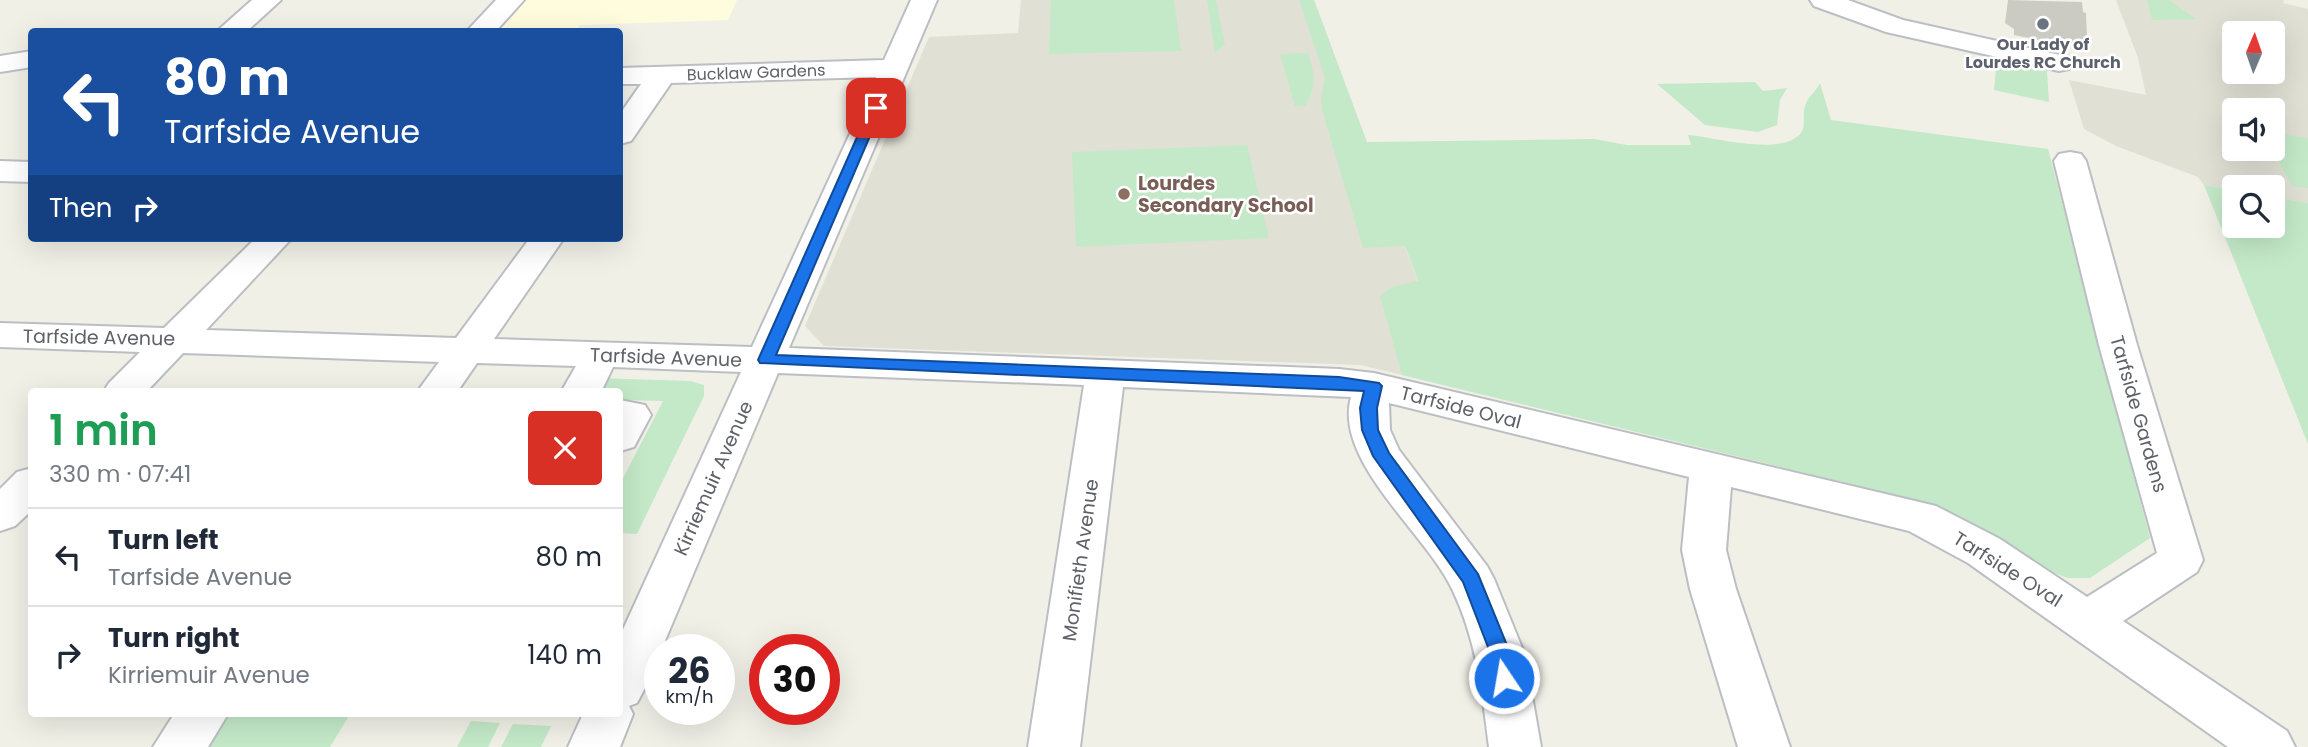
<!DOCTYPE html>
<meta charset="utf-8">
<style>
:root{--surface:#fff;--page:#f2f2f3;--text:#1f2937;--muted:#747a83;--line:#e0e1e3}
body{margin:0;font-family:Poppins,sans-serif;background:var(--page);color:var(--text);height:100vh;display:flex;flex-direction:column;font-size:26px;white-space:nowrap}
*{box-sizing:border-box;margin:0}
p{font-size:23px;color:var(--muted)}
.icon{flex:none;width:38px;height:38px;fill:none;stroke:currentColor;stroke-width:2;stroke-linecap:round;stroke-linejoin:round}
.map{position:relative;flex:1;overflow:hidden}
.drawer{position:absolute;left:28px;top:388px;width:595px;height:329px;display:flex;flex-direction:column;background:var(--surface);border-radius:7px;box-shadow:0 7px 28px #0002}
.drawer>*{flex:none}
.hud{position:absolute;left:28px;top:28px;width:595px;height:214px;border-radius:7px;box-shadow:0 7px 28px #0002;background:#1a4fa0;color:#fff;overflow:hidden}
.needle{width:46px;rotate:2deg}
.controls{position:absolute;left:2222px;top:21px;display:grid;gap:14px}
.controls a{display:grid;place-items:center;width:63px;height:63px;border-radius:7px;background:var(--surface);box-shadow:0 7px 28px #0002;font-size:35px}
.speed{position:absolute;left:644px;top:634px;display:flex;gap:14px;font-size:35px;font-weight:700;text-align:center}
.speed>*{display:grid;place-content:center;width:91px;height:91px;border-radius:50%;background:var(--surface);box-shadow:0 7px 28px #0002;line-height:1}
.speed small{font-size:18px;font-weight:400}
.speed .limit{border:10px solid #d22;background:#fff;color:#111}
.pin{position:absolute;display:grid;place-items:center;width:60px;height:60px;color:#fff;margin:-30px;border-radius:14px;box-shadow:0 4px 10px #0006}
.me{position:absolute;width:77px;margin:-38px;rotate:348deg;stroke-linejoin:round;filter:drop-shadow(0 0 5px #0008)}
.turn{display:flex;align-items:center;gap:24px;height:147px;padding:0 21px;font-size:32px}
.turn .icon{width:91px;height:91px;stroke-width:2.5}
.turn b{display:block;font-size:49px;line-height:60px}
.then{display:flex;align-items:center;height:66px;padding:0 21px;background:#0003;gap:14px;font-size:26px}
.round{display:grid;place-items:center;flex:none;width:74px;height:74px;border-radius:7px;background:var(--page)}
.headline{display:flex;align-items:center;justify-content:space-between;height:119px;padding:0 21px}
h1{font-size:42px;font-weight:600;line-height:52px;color:#1e9e55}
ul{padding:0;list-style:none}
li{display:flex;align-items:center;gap:21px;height:98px;padding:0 21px;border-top:2px solid var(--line)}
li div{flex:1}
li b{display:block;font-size:26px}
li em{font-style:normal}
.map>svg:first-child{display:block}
</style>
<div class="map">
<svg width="2308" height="747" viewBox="0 0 2308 747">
<rect width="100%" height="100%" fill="#f1f0e7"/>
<path fill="#fffcde" d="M526,0h211l-9,20 -148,5 -4,6 -85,1z"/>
<path fill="#e1e0d5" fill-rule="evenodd" d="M1021,0h293l143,388 -97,-23 -536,-19 -19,-20 124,-289 89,-4z
M2116,0h168l-1,3 25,6v194l-35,-6v-10h-38v3l-31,-5 -6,-8 -82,-31 -32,-17 -15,-49 77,15 -8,-37zM2235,33h38v39h-38zM2235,110h38v39h-38z"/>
<path fill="#c3e9c8" d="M1051,0h123l7,51 -132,3z
M1207,0h9l9,45 -10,8z
M1299,0h15l53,142 227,-3 33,6h64l-3,-10c27,2 93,22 113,-2 5,-7 1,-18 4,-27 2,-8 11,-15 15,-23l11,37 217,29 102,389 -60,40h-22l-28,-10 -99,-62 -539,-131 -22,-79 12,-9 26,-6 -13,-35 -42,2 -41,-138 -1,-12 4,-20z
M2147,0h22l27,19 -44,1z
M1308,53c7,21 9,33 -3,53h-10l-15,-52z
M1997,60l50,11 2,31 -55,-12z
M1755,82l8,9 24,-3 -7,12 -3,25 -19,7 -53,-7 -48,-41z
M2273,133l35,5v50l-16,-2 -20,-37z
M1247,145l22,93 -193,9 -4,-95z
M2204,185l31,5v36h38v-29l35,6v241z
M595,378l95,3 14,4v11l-67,138 -17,-1v-49l43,-83 -43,-1v-8h-33z
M220,714h130l-20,33h-133z
M471,721l29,2 -12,24h-31z
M513,724l38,2 -10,21h-40z"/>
<path fill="#cccbc3" d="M2008,0l74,2 1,10 3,1 1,27 -22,5 -51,-10v-6l-9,-6z"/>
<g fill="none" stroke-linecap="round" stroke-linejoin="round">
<g stroke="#bbbec3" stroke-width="4">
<path id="minor" d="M252,0h29l-35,32h-30z
M496,0h28l-29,32h-29z
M911,0h26l-148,348 550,21 35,4 562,133 64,33 87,58 70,-44 -58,-208 -45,-184 5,-7 11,-2 11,2 5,7 51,184 66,215 -6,12 -74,49 164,110 8,16h-67l-260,-184 -59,-32 -178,-44 -5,63 10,39 54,158h-52l-48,-158 -8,-39 7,-73 -300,-74 1,27 9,20 88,116 7,13 31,76 16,92h-52c-7,-55 -12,-105 -36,-156 -25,-56 -120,-129 -102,-194l-228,-10 -43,360h-52l56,-362 -306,-12 -133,315 -8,15 -8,3 4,8 -13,33h-52l15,-33h37v-78l121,-264 -128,-5 -12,25h-40l15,-26 -99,-3 -20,29h-40l22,-30 -256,-9 -37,39h-43l6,-9 31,-31 -140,-5v-24l164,5 92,-90h36l-86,92 250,8 74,-100h34l-70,101 258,8 124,-270 -205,6 -40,58 -11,3v-30l21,-30h-21v-16l264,-8z
M1810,0h38l55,20 166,37 4,6 -4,6 -10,2 -173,-39 -72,-26z
M32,51v16l-32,5v-16z
M0,161l32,1v20l-32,-1z
M620,400l25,5 6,10 -17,32 -14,4z
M32,468v42l-17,16 -15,5v-42l17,-17z
M174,714h54l-20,33h-55z"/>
</g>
<use href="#minor" fill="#fff" fill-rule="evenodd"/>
</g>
<path fill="#1a73e8" stroke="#114b97" stroke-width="2" d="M876,104l6,4 -106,247 563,22 40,6 3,3 -5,22 1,22 11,23 89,121 33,81 3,23 -3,6 -7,2 -7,-2 -6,-29 -28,-73 -90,-126 -11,-26 -2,-22 4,-17 -604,-28 -2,-3 112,-252z"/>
<circle fill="#6b7280" stroke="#fff" stroke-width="2.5" cx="2043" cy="24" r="7"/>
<circle fill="#8d6e63" stroke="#fff" stroke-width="2.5" cx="1124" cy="194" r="7"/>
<g text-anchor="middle" stroke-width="5" stroke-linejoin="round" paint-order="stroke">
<g font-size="16" font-weight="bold" fill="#5b616d" stroke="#fff">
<text x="2043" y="50">Our Lady of<tspan x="2043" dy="18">Lourdes RC Church</tspan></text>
</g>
<g font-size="16" fill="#5e6168" stroke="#fff">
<text transform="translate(756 72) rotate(-2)" y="6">Bucklaw Gardens</text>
</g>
<g font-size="19" font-weight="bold" fill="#785e54" stroke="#fff" text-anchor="start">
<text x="1138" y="190">Lourdes<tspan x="1138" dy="22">Secondary School</tspan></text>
</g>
<g font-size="19" fill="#5e6168" stroke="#fff">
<text transform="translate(99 337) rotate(1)" y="7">Tarfside Avenue</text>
<text transform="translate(666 357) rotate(2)" y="7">Tarfside Avenue</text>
<text transform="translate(1461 407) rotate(14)" y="7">Tarfside Oval</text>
<text transform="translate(2139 414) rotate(74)" y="7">Tarfside Gardens</text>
<text transform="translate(713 478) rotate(-66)" y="7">Kirriemuir Avenue</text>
<text transform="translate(1080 560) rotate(-82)" y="7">Monifieth Avenue</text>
<text transform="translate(2008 569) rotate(32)" y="7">Tarfside Oval</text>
</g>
</g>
</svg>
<div class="controls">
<a><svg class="needle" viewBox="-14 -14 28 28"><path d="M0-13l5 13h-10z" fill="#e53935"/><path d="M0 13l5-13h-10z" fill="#747a83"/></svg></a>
<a><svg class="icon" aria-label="sound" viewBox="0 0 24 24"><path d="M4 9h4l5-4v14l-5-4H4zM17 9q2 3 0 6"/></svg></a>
<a><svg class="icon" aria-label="search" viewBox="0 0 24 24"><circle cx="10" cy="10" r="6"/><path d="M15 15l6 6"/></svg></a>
</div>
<div class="speed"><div>26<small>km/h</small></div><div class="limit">30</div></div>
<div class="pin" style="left:876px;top:108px;background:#d93025"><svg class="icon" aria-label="arrive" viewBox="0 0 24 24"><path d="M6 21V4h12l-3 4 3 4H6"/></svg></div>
<svg class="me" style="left:1504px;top:678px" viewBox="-20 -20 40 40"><circle r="17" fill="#1a73e8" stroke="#fff" stroke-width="3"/><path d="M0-11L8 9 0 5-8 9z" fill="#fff"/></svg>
<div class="hud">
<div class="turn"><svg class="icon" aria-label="left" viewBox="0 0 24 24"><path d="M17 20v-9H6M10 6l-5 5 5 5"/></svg><div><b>80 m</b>Tarfside Avenue</div></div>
<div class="then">Then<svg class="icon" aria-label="right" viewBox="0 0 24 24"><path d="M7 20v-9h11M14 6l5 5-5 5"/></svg></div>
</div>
<section class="drawer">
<div class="headline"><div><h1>1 min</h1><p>330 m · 07:41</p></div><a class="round" style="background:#d93025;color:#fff"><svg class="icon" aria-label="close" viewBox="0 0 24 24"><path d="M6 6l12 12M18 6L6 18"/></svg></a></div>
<ul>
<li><svg class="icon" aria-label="left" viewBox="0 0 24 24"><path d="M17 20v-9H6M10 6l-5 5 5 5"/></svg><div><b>Turn left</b><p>Tarfside Avenue</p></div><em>80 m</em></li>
<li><svg class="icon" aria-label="right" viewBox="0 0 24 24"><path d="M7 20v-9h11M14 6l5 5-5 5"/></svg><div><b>Turn right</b><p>Kirriemuir Avenue</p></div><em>140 m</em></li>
</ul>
</section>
</div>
